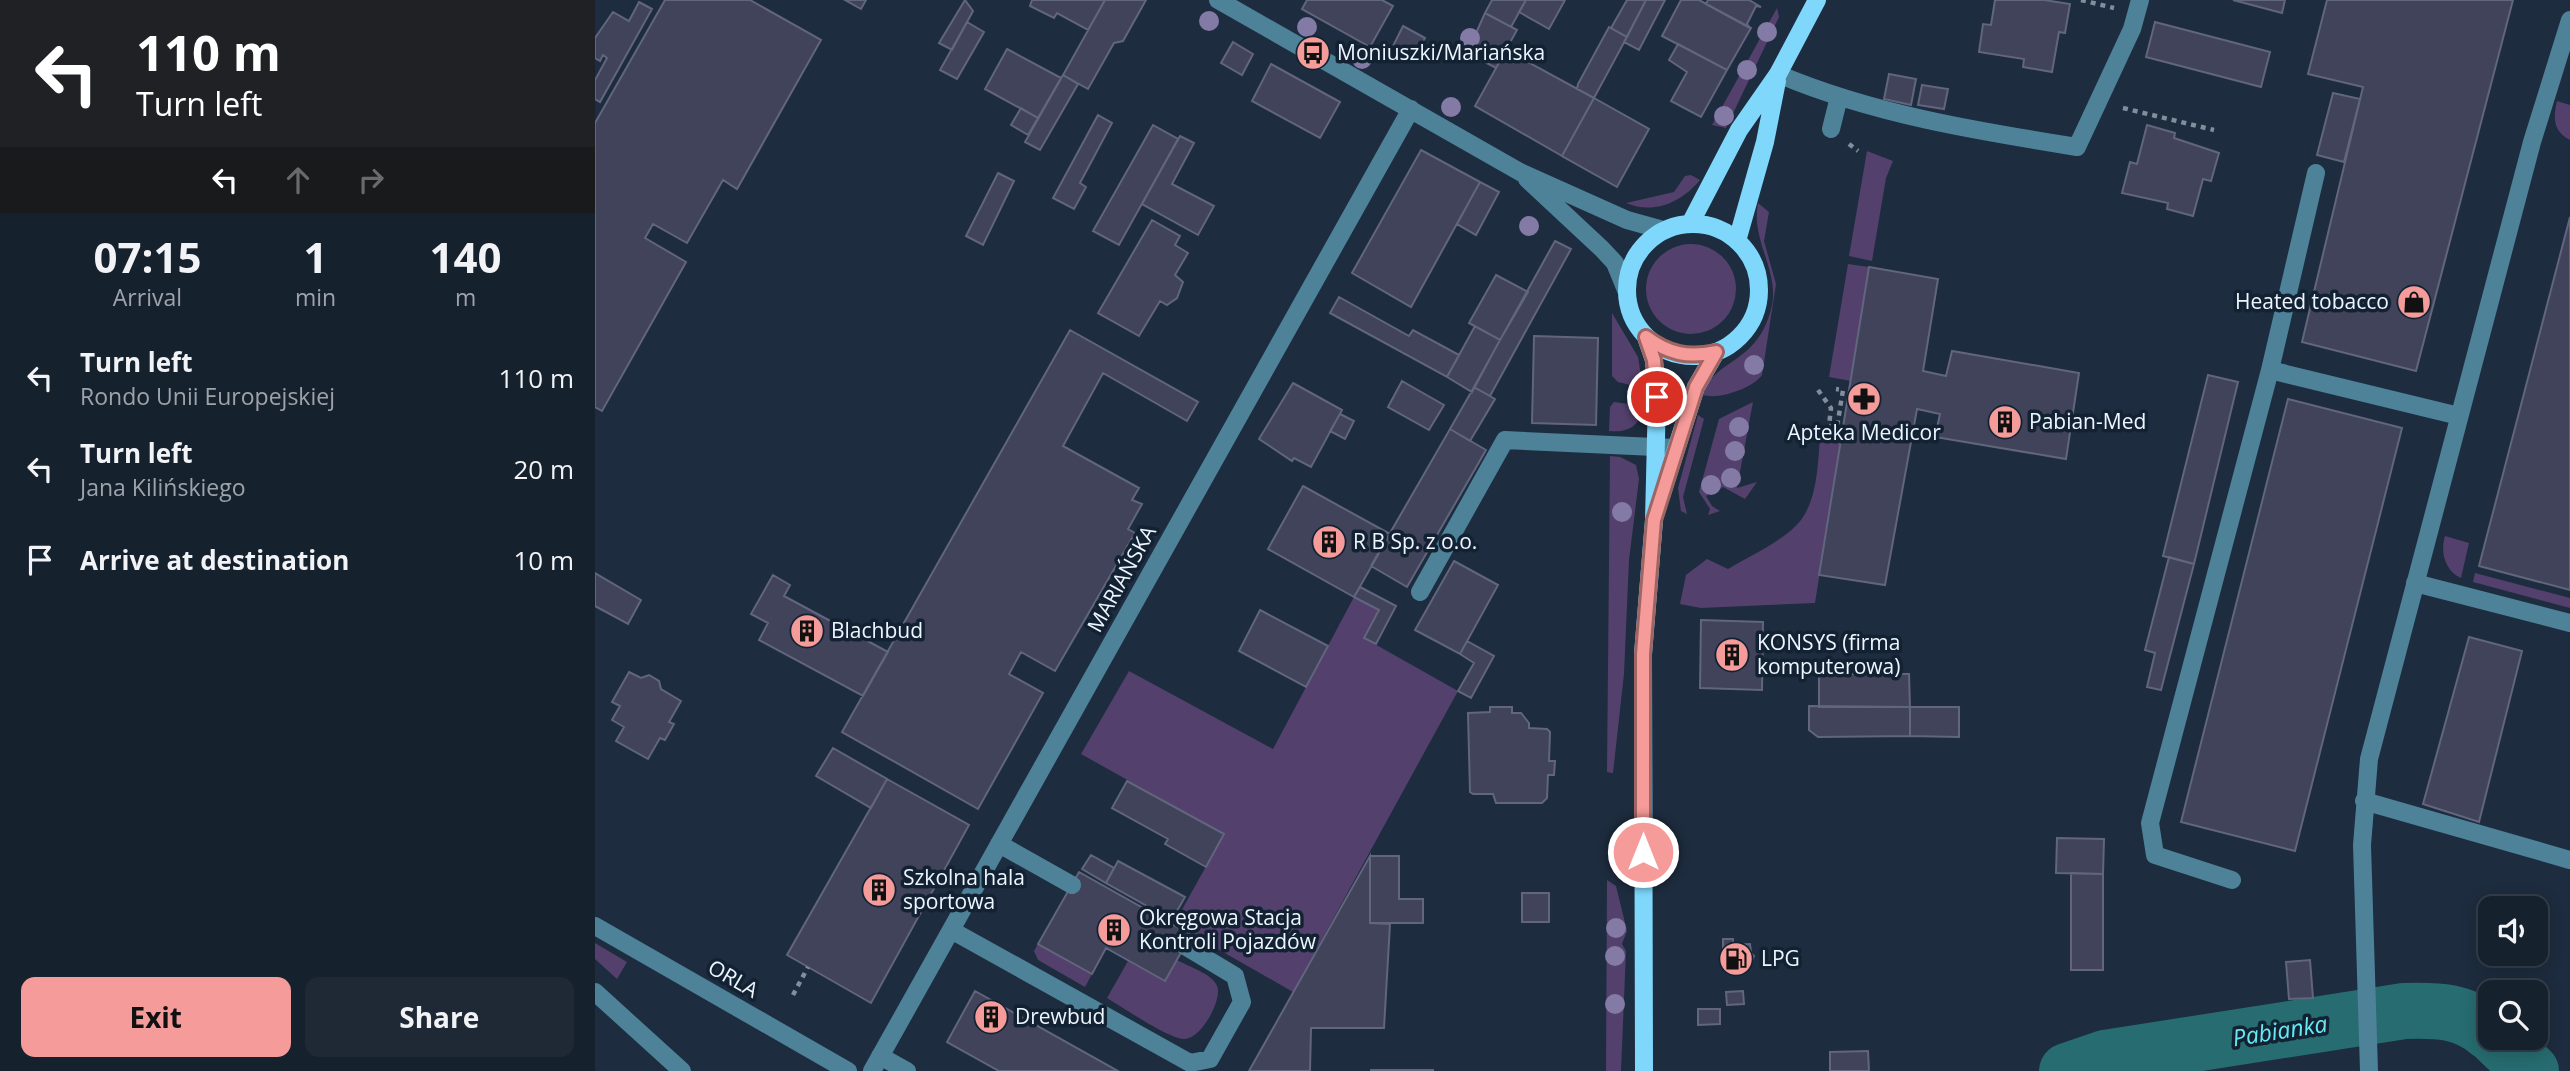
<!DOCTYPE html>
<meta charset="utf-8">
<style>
:root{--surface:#16212e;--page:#1f2936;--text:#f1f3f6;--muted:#9ea3aa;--line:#353e4a;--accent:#f59b99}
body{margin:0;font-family:"Open Sans",sans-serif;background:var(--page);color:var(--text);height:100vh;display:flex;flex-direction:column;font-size:26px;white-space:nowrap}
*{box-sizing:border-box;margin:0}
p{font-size:23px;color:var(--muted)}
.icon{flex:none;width:38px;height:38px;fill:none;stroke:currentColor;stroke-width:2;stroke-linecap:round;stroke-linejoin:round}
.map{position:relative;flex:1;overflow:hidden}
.panel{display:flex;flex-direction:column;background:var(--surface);width:595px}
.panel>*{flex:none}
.guide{background:#202124;color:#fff;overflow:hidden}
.fabs{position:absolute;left:1883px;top:896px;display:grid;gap:14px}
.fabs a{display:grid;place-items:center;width:70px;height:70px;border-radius:14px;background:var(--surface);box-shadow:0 4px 18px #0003,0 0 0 2px var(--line);font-size:35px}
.pin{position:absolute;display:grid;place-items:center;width:60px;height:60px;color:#fff;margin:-30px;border:4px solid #fff;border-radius:50%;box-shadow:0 2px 7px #0007}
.me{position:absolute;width:77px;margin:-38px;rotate:0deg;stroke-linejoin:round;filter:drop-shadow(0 0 5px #0008)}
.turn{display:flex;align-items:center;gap:24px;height:147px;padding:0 21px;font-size:32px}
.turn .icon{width:91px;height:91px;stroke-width:2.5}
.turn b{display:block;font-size:49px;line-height:60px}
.lanes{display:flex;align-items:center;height:66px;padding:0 21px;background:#0003;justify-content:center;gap:35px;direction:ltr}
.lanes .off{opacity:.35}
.eta{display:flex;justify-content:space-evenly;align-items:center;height:119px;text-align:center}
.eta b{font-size:42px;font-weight:700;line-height:49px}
.primary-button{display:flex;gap:14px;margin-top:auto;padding:14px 21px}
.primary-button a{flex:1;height:80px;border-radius:14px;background:var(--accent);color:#111;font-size:28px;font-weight:700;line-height:80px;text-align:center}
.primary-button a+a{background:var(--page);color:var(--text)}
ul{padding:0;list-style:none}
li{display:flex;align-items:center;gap:21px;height:91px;padding:0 21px}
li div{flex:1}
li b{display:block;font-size:26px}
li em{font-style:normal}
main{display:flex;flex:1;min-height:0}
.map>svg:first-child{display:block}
</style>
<main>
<section class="panel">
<div class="guide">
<div class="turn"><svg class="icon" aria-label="left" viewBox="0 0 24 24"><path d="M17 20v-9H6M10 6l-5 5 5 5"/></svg><div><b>110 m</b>Turn left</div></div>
<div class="lanes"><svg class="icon" aria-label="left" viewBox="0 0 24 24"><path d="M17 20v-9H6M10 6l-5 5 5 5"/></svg><svg class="icon off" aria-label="ahead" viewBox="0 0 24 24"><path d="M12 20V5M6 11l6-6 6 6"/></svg><svg class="icon off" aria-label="right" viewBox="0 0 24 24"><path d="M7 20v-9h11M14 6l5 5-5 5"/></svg></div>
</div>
<div class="eta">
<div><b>07:15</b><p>Arrival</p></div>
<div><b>1</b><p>min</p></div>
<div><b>140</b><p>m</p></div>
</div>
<ul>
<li><svg class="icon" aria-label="left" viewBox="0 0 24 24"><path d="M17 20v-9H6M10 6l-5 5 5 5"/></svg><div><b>Turn left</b><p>Rondo Unii Europejskiej</p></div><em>110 m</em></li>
<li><svg class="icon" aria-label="left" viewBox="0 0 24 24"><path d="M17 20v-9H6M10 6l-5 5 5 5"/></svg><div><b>Turn left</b><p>Jana Kilińskiego</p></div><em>20 m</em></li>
<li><svg class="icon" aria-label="arrive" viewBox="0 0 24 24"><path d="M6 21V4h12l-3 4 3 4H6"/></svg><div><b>Arrive at destination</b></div><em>10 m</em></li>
</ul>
<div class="primary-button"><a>Exit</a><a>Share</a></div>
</section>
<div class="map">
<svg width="1975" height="1071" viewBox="0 0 1975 1071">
<rect width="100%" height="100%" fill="#1d2c3e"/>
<path fill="#54406c" d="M1182,8l2,9 -53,111 -14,-3z
M1962,101l13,4v35c-17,-9 -17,-22 -13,-39z
M1272,151l26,10 -7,17 -14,83 -23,-5z
M1096,175l9,5c-18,22 -46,35 -74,23l48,-11 11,-16z
M1163,203l11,9 -5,29 12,43 -14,91c-9,13 -43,25 -59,20 6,-26 37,-33 52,-53 7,-8 12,-19 15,-29 13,-39 -20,-71 -12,-110z
M1051 289a45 45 0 1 1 90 0a45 45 0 1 1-90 0Z
M1253,264l21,3 -18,114 -22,-4z
M1017,313l26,44 5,31 -25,-6 -6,-6z
M1019,402l29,4c-2,20 -15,27 -34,25l1,-24z
M1158,402l-16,86 20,-6 -12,17 -22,-12 -17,9 6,10 8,5 -12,4 2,-6 -11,-17 20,-73z
M1103,415l6,4 -21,78 4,17 -6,-3 -3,-23z
M1226,428l22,3 -28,172 -114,5 -21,-4 6,-29 21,-16 21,10c24,-15 67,-32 79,-59 12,-24 11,-57 14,-82z
M1015,456l10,1 16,8 3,14 -10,81 -5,114 -11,99 -6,-1z
M1850,536l24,7 -8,35c-16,-7 -21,-26 -16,-42z
M1880,573l95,25v10l-97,-26z
M759,597l25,13 -15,28 94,53 -165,301 -119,-68 50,-90 -143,-80 48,-83 144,78z
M1012,880l9,6 11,45 -5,13 4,7 -5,120h-15z
M0,943l32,19 -10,17 -22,-20z
M443,944l54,30 -7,13 -47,-27 -4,-9z
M582,960c10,6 36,14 40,26 6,14 -17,55 -34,53 -15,-1 -61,-32 -76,-41l21,-37 36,20z
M1510,1058l-3,13h-35z"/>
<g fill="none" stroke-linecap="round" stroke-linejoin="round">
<path stroke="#266c70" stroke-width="56" d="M1901,1038l35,33
M1472,1071l38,-13 299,-47c33,-1 60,-1 86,22"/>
</g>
<path fill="#40435a" stroke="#61657d" stroke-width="2" d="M70,0h85l71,40 -84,149 -14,-9 -36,63 -34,-19 -8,14 41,24 -84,149 -7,-4v-284z
M250,0h21l-5,9z
M370,0l8,11 -21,39 -13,-7z
M510,0l-17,30 -31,-17 -3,5 -24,-12 2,-6z
M510,0h41l-23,41 -9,2 -26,46 -25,-14z
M712,0h75l11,6 -23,41 -68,-38z
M897,0h34l-15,27 -26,-14z
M931,0h39l-16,29 -30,-17z
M1032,0h19l-19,37 -16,-9z
M1051,0h19l-26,50 -15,-8z
M1086,0h18l52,28 -24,42 -65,-34z
M1113,0h41l12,7 -5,-1 -9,18 3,4 -44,-24z
M1400,0h49l26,4 -5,29 -6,-1 -7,40 -29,-5 1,-8 -45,-7 4,-28 8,1z
M1638,0h52l-3,13z
M1732,0h186l-97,371 -114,-29 61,-255 -55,-13z
M44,2l13,7 -52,93 -5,-3v-19l12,-22 -4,-3 -3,6 -5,-3v-20l18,-26 16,9z
M890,13l32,17 -21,38 -29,-15z
M372,22l17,10 -27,47 -17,-9z
M1560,22l115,30 -9,35 -115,-30z
M808,26l22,12 -11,20 -21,-12z
M1014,27l18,10 -33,61 -17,-9 1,-5z
M638,42l20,12 -11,21 -21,-12z
M1083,44l49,26 -26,47 -30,-16 16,-29 -18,-12z
M412,49l54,29 -23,40 -53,-29z
M911,50l88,48 -32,58 -87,-50z
M676,64l69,38 -20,36 -68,-37z
M1294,74l27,5 -5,26 -27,-6z
M468,75l15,9 -38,66 -15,-8z
M1327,85l26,4 -4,20 -26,-4z
M1738,93l27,6 -16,63 -27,-7z
M999,98l55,31 -32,58 -55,-31z
M426,108l17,10 -10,17 -17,-10z
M503,115l14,8 -32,60 6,4 -12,22 -21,-11z
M558,125l25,14 -59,106 -26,-14z
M1552,125l28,8 -1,5 45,15 -8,28 -8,-2 -10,37 -26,-7 1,-6 -46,-10 8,-31 7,2z
M585,136l14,7 -22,41 42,22 -16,29 -56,-31z
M826,150l59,32 -69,125 -59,-34z
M403,173l16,8 -31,64 -17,-9z
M885,182l19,10 -23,43 -19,-11z
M1975,217v373l-91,-24z
M557,220l28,16 -5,9 13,8 -13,22 8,7 -6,16 -10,7 -7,-4 -21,35 -41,-23z
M960,241l16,8 -81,147 -16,-9z
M1274,267l69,12 -15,92 23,5 6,-25 127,22 -13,86 -131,-22 5,-23 -23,-5 -32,176 -66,-10z
M901,275l32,17 -28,48 -31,-17z
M744,297l70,39 4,-6 46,25 -12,22 -117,-64z
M880,326l25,14 -28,52 -25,-15z
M475,330l128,72 -11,19 -84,-48 -40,73 76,42 -7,12 10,4 -14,25 7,4 -80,138 -34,-19 -12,22 34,19 -65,116 -136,-77z
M939,336l64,2 -2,87 -64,-2z
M1613,375l30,7 -44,182 -31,-8z
M807,381l42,24 -15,25 -41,-23z
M698,383l49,27 -31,57 -17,-9 -2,3 -33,-22z
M879,387l21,12 -25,42 -20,-12z
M1693,399l114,29 -107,423 -114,-29z
M745,414l14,7 -9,18 -15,-8z
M855,429l36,21 -79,137 -36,-21z
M708,486l87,48 -36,63 -86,-48z
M1574,557l25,7 -33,126 -14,-3 8,-34 -10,-3z
M859,561l44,24 -38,69 -45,-24z
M0,573l46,27 -13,24 -33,-18z
M178,575l17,10 -6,11 104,56 -25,44 -104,-56 9,-17 -17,-9z
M765,587l36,19 -20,38 -12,-6 15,-28 -25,-13z
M665,610l68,36 -22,41 -67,-36z
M1106,620l62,2 -1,68 -62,-2z
M1874,637l53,14 -43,171 -56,-18z
M872,641l27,15 -23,42 -13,-7 16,-28 -14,-9z
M34,672l12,6 8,-3 10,6 2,8 20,12 -12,21 5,2 -9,16 -5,-2 -12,21 -32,-18 8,-14 -12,-7 8,-14 -8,-4z
M1224,674h90l1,33h-91z
M1214,706l101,1v29l-92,1 -9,-7z
M895,707h22v6h9l8,10v5l18,1 3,3 -1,29h6l-1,14h-6l-1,23 -5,5h-46l-3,-9h-20l-3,-2 -2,-79 22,-1z
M1315,707h49v30l-49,-1z
M238,748l54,31 -16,29 -55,-32z
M292,779l82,46 -98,178 -84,-48z
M532,781l97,53 -18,33 -41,-23 3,-5 -56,-31z
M1462,838l47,1 -1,35 -47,-1z
M496,855l23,13 -8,15 -24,-14z
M775,856h29v43h24v24h-53z
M775,856v67l20,1 -6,104h-73l-1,43h-61z
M523,861l67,36 -13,23 -66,-37z
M484,872l112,63 -26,46 -59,-33 -14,26 -54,-30z
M1476,873l32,1v96h-32z
M927,893h27v29h-27z
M1128,939h10v25h-10z
M1155,944l1,8h-16l-2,-3 1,-4z
M1156,953l3,3 -2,5 -19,-3 3,-4z
M1715,960l3,38 -24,1 -3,-37z
M380,991l143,80h-119l-52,-29z
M1148,991l1,13 -17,1 -1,-13z
M1103,1009h22v15l-22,1z
M1273,1051l1,20h-39v-19z
M776,1070h62v1h-62z"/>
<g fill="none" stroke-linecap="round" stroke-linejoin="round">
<path stroke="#828e9c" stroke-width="4.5" stroke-dasharray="5 5" stroke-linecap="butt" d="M1486,0l33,8
M1528,108l91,22
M1254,144l9,7
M1223,390l13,18 -2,18 8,1 6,-37 -7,-1
M198,995l15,-28"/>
<path stroke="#4d8298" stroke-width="18" d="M623,0l302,172 107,48 36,10
M1183,74c94,40 199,57 299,73l55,-118 8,-29
M1236,129l8,-32
M932,179l75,70 13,14 11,27
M1675,370l189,46
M1820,583l155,40
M825,592l85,-152 171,8
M1769,801l206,59
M404,844l73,41
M1637,880l-77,-25 -5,-32 120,-453 46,-197
M0,926l253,145
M356,930l239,133 20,-4 32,-57 -7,-26 -50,-30
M0,992l87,79
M285,1056l27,15
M277,1071l539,-962
M1774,1071l-7,-226 7,-86 163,-617 38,-122"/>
<path stroke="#7fd8fc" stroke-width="18" d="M1095,224l49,-94 39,-56 39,-74
M1032 290a66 66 0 1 1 132 0a66 66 0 1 1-132 0Z
M1142,241l28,-99 12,-61
M1066,496l35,-109 20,-35
M1049,1071l-1,-417 11,-134 3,-123 -3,-37 -8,-23"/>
</g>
<g fill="#837aa5">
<circle cx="614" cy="21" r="10"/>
<circle cx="712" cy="27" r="10"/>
<circle cx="1172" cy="32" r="10"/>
<circle cx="875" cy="38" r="10"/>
<circle cx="767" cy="59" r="10"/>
<circle cx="1152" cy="70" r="10"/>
<circle cx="856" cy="107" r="10"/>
<circle cx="1129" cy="116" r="10"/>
<circle cx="934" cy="226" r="10"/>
<circle cx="1159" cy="365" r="10"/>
<circle cx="1144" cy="427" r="10"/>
<circle cx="1140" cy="451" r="10"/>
<circle cx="1136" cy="478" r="10"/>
<circle cx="1116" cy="485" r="10"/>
<circle cx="1027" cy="512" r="10"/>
<circle cx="1021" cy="928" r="10"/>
<circle cx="1020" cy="956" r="10"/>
<circle cx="1020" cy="1004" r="10"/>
</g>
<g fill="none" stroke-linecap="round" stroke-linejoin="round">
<g stroke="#9f6563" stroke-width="18">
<path id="route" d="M1048,852v-198l11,-134 42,-133 20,-35c-28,6 -47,2 -70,-15l8,23 3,37"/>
</g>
<use href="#route" stroke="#f59b99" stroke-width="12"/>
</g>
<defs>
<g id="bus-disc" transform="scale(1.75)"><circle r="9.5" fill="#f59b99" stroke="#132233"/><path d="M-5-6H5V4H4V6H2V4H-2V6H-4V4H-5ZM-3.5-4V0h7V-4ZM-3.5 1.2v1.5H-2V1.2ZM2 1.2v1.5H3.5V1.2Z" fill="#111"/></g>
<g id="shop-disc" transform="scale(1.75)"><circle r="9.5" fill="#f59b99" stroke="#132233"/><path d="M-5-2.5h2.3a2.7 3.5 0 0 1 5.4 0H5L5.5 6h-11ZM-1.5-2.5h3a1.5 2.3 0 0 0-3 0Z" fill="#111"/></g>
<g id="pharmacy-disc" transform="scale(1.75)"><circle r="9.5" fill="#f59b99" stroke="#132233"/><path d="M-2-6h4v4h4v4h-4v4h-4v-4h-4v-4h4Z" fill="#111"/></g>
<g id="building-disc" transform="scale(1.75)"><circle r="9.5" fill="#f59b99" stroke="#132233"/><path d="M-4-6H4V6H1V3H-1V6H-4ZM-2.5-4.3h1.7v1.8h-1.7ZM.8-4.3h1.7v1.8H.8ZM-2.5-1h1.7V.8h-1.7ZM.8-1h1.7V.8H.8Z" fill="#111"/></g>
<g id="fuel-disc" transform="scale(1.75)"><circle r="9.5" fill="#f59b99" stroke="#132233"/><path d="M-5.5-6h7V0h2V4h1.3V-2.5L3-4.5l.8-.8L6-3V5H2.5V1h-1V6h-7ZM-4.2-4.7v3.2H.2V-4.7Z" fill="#111"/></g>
</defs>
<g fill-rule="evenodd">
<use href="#bus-disc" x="718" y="53"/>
<use href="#shop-disc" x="1819" y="302"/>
<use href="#pharmacy-disc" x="1269" y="399"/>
<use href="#building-disc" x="1410" y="422"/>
<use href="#building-disc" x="734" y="542"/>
<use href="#building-disc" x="212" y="631"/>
<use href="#building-disc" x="1137" y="655"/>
<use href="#building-disc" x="284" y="890"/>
<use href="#building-disc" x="519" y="930"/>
<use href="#fuel-disc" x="1141" y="959"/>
<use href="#building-disc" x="396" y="1017"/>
</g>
<g text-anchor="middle" stroke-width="7" stroke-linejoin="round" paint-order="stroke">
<g font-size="21" fill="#edf5ff" stroke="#132233" text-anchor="start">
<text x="742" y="60">Moniuszki/Mariańska</text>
<text x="1794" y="309" text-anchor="end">Heated tobacco</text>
<text x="1434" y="429">Pabian-Med</text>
<text x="1269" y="440" text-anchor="middle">Apteka Medicor</text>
<text x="758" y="549">R B Sp. z o.o.</text>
<text x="236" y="638">Blachbud</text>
<text x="1162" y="650">KONSYS (firma<tspan x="1162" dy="24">komputerowa)</tspan></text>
<text x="308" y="885">Szkolna hala<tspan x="308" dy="24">sportowa</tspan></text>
<text x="544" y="925">Okręgowa Stacja<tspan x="544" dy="24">Kontroli Pojazdów</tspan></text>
<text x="1166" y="966">LPG</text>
<text x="420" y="1024">Drewbud</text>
</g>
<g font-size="21" fill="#edf5ff" stroke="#132233">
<text transform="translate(527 579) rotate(-61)" y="7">MARIAŃSKA</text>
<text transform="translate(138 979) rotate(30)" y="7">ORLA</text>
</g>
<g font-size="23" font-style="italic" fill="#65eaf1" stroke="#132233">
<text transform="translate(1685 1031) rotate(-9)" y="8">Pabianka</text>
</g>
</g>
</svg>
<div class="fabs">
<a><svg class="icon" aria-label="sound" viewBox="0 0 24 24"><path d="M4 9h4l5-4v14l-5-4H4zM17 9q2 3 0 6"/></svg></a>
<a><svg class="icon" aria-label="search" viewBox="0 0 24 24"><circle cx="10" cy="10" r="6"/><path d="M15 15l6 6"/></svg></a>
</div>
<div class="pin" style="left:1062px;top:397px;background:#d93025"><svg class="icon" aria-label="arrive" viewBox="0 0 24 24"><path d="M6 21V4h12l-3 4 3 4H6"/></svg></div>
<svg class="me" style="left:1048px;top:852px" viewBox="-20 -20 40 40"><circle r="17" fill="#f59b99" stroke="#fff" stroke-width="3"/><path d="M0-11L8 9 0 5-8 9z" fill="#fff"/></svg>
</div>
</main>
